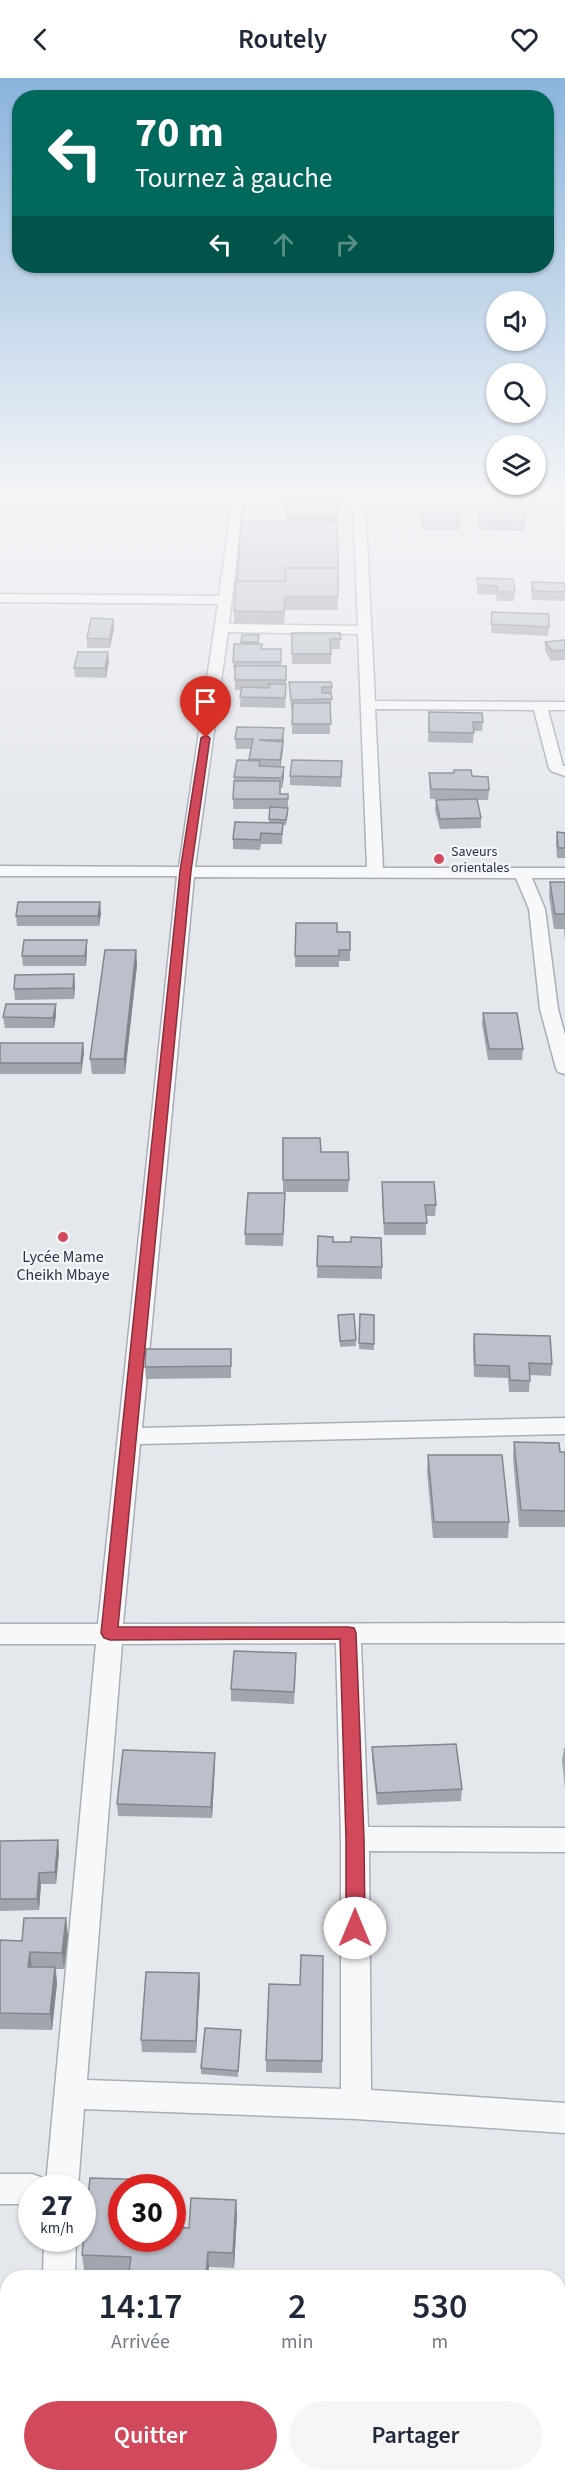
<!DOCTYPE html>
<html lang="fr">
<meta charset="utf-8">
<style>
:root{--surface:#fff;--page:#f6f6f7;--text:#1f2937;--muted:#747a83;--accent:#d1495b}
body{margin:0;font-family:"Source Sans 3",sans-serif;background:var(--page);color:var(--text);height:100vh;display:flex;flex-direction:column;font-size:22px;white-space:nowrap}
*{box-sizing:border-box;margin:0}
p{font-size:20px;color:var(--muted)}
.icon{flex:none;width:33px;height:33px;fill:none;stroke:currentColor;stroke-width:2;stroke-linecap:round;stroke-linejoin:round}
.map{position:relative;flex:1;overflow:hidden}
.panel{position:absolute;left:0px;top:2192px;width:566px;height:212px;display:flex;flex-direction:column;background:var(--surface);border-radius:24px 24px 0 0;box-shadow:0 2px 4px #0004}
.panel>*{flex:none}
.top-card{position:absolute;left:12px;top:12px;width:542px;height:183px;border-radius:24px;box-shadow:0 2px 4px #0004;background:#00695c;color:#fff;overflow:hidden}
.controls{position:absolute;left:486px;top:213px;display:grid;gap:12px}
.controls a{display:grid;place-items:center;width:60px;height:60px;border-radius:50%;background:var(--surface);box-shadow:0 2px 4px #0004;font-size:30px}
.speed{position:absolute;left:18px;top:2096px;display:flex;gap:12px;font-size:30px;font-weight:700;text-align:center}
.speed>*{display:grid;place-content:center;width:78px;height:78px;border-radius:50%;background:var(--surface);box-shadow:0 2px 4px #0004;line-height:1}
.speed small{font-size:15px;font-weight:400}
.speed .limit{border:9px solid #d22;background:#fff;color:#111}
.pin{position:absolute;display:grid;place-items:center;width:51px;height:51px;color:#fff;margin:-62px -26px;border-radius:50% 50% 50% 0;rotate:-45deg;box-shadow:0 0 6px #0007}
.pin .icon{rotate:45deg}
.me{position:absolute;width:66px;margin:-33px;rotate:0deg;stroke-linejoin:round;filter:drop-shadow(0 0 4px #0008)}
.turn{display:flex;align-items:center;gap:21px;height:126px;padding:0 24px;font-size:27px}
.turn .icon{width:78px;height:78px;stroke-width:2.5}
.turn b{display:block;font-size:42px;line-height:51px}
.lanes{display:flex;align-items:center;height:57px;padding:0 24px;background:#0003;justify-content:center;gap:30px;direction:ltr}
.lanes .off{opacity:.35}
.eta{display:flex;justify-content:space-evenly;align-items:center;height:102px;text-align:center}
.eta b{font-size:36px;font-weight:600;line-height:42px}
.action{display:flex;gap:12px;margin-top:auto;padding:12px 24px}
.action a{flex:1;height:69px;border-radius:36px;background:var(--accent);color:#fff;font-size:24px;font-weight:600;line-height:69px;text-align:center}
.action a+a{background:var(--page);color:var(--text)}
header{display:flex;justify-content:space-between;align-items:center;height:78px;padding:0 24px;background:var(--surface);font-size:27px;font-weight:600}
.map>svg:first-child{display:block}
</style>
<header><svg class="icon" aria-label="back" viewBox="0 0 24 24"><path d="M15 5l-7 7 7 7"/></svg>Routely<svg class="icon" aria-label="heart" viewBox="0 0 24 24"><path d="M12 20l-8-8c-3-5 5-10 8-4 3-6 11-1 8 4z"/></svg></header>
<div class="map">
<svg width="565" height="2402" viewBox="0 0 565 2402">
<rect width="100%" height="100%" fill="#e4e7ec"/>
<g fill="none" stroke-linecap="round" stroke-linejoin="round">
<g stroke="#a9aeb7" stroke-width="3">
<path id="street" d="M0,418h565v8l-200,-2 10,199 190,1v8h-17l15,56h2v10l-14,-5 -2,-3 -15,-58 -159,-1 8,159h182v10h-33l13,31 13,100 7,26v39l-7,-2 -2,-4 -16,-59 -11,-100 -13,-31 -322,-1 -52,551 423,-10v16l-425,10 -17,180 442,-1v20h-204l7,184 197,1v24l-196,-1 2,239 194,13v30l-209,-14 -272,-10 -6,78h-46v17h-32v-30h32l11,4 3,7 50,-541h-96v-20h98l79,-748h-177v-10l179,1 39,-263 -218,-2v-8l219,2 13,-94 -232,-1zM243,424h110l5,124 -129,-2zM228,554l130,2 9,233h-172zM336,1565l5,196v250l-254,-9 35,-436z
M44,2160h32l-1,39h-32z
M558,2222h7v34h-7z
M31,2396h35l1,6h-36z"/>
</g>
<use href="#street" fill="#f7f8fa" fill-rule="evenodd"/>
</g>
<path fill="#a1a5ae" d="M287,418h49l2,114h-53l-1,14h-50v-13l53,-90z
M421,435l39,9v8h-38z
M479,435l46,9 -1,9 -46,-1z
M477,500l38,14 -1,9h-17l-1,-6 -19,-1z
M532,504l33,1v18l-33,-1 -1,-9z
M492,534l57,15 -1,9 -57,-3z
M113,541l1,9 -4,20h-23v-10z
M292,555h48v16h-9v15h-39z
M242,557l17,5v4l2,5h20v17h5v27l-1,15 -45,-1 1,-17h-6v-19h-1l-1,-9 8,-18z
M565,562v20l-14,1 -6,-10v-9z
M109,583l-3,17 -31,-1 -1,-9z
M289,604l43,5 -1,22h-1v25h-38v-24h-1z
M429,634l54,10 -1,9h-8l-1,12 -45,-1z
M284,660l-4,29 4,10 -2,11h-2v6h8v19l-2,12h-3l-1,19h-21l-1,6 -27,-1v-10l36,-16 1,-14h-37l1,-32 15,-16 2,-12h-15l-1,-10z
M454,692l18,6 17,14 -1,10h-11l4,18v10l-41,1 -5,-19 1,-10 20,-1h-26l-1,-26h25z
M342,693l-1,16 -51,-2v-9z
M557,754l8,1v25h-8l-1,-15z
M550,804h15v59l-1,-12h-10l-5,-33z
M101,835l-2,13h-82l-1,-10z
M296,845l41,9h13v29h-11v6h-44z
M87,862v10l-1,16h-63l-1,-10z
M136,872l1,15 -12,109h-33l-2,-15z
M75,907l-1,14 -59,1 -1,-11z
M483,935l40,36 -1,11h-34l-6,-36z
M56,937l-2,13h-49l-2,-11z
M0,965h83l1,10 -3,21h-81z
M283,1060l38,14 28,28 -1,12h-65z
M382,1104l54,23 -1,11h-9v19h-42l-2,-42z
M285,1127l-2,41 -38,-1v-11z
M318,1158l15,6 49,25v12l-65,-1z
M360,1236l14,1v35l-15,-1z
M338,1237l18,25v6l-16,1z
M474,1256l78,30 -1,12 -21,-1 -1,17h-20l-1,-14 -34,-1 -1,-32z
M231,1271v29l-85,1 -1,-12z
M514,1364l46,10h5v75h-46l-6,-69z
M428,1377l81,67 -1,16h-75l-6,-67z
M296,1587l-2,39 -63,-3v-12z
M372,1669l90,42 -1,12 -84,4 -5,-46z
M564,1670h1v40l-3,-28z
M215,1686l-3,54 -94,-2 -1,-12z
M0,1763l59,11 -3,32h-15l-2,26 -39,1z
M68,1857l-4,34h-8l1,14 -5,47 -52,-1v-89l22,1z
M323,1878l-1,117 -56,-1v-12l34,-75z
M199,1895l1,12 -4,68 -54,-1 -1,-12z
M241,1952l-3,47 -37,-3v-6z
M236,2122l1,15 -3,53 -25,-1 -1,10h-78l-1,-5 -45,-2 -2,-15 40,-17 67,-10z
M150,2396h40l-1,6h-39z
M200,2396h51v6h-50z
M261,2396h64v6h-64z"/>
<path fill="#83868d" d="M113,541l1,9 -4,20v-9z
M108,574l1,9 -3,17 -1,-10z
M284,650l-1,23 -3,19v-10z
M284,689v10l-2,11v-10z
M100,824l1,11 -2,13 -1,-10z
M87,862v10l-1,16 -1,-10z
M136,872l1,15 -12,109 -1,-15z
M74,896l1,11 -1,14 -1,-11z
M56,926v11l-2,13 -1,-10z
M83,965l1,10 -3,21v-11z
M215,1675v11l-3,54 -1,-11z
M58,1762l1,12 -3,32 -1,-12z
M39,1795l2,11 -2,26 -2,-11z
M66,1840l2,17 -4,34 -2,-16z
M30,1874l2,16 -4,-1z
M55,1889l2,16 -5,47 -2,-16z
M199,1895l1,12 -4,68v-12z
M236,2122l1,15 -3,53 -1,-15z
M208,2174l1,15 -1,10h-2z
M128,2396h2v6h-3z"/>
<path fill="#bbc0ca" stroke="#83868d" stroke-width="1.5" d="M287,418h49l1,22h-50z
M421,435l38,1 1,8h-38z
M479,435l46,1v8l-46,-1z
M241,443l96,1 1,46h-53v13h-48z
M285,490h53v29h-53l-1,15 -50,-1 2,-30h49z
M477,500l36,1 2,13h-18v-6l-19,-1z
M532,504l33,1v9l-32,-1z
M492,534l57,2v13l-58,-3z
M91,540l22,1 -3,20 -23,-1z
M292,555h48l1,6h-11l1,15h-39z
M242,557h17l-1,7h-17z
M565,562v10l-13,1 -7,-9z
M234,566h28l-1,5h20v13h-48z
M78,574h30l-3,16h-31z
M235,588h51v14h-51z
M289,604h42l1,5h-10v6h9l1,6 -41,1z
M269,606h17l-1,14 -45,-1 2,-10 27,1z
M293,625h37l1,21h-39z
M429,634l53,1 1,9h-10l1,11 -45,-1z
M237,649l47,1 -2,12h-23l24,2 -3,18 -31,-1 4,-20h-18z
M237,682l23,1 -1,5 25,1 -2,11 -48,-1z
M292,682l50,1 -1,16 -51,-1z
M454,692h17l1,6 16,1 1,13 -58,-1 -2,-16h25z
M234,703h46v13h8v5h-55z
M477,721l4,19 -41,1 -4,-19z
M270,729l18,1 -2,12 -17,-1z
M235,744l48,1 -1,11 -21,-1 -1,7 -27,-1z
M557,754l8,1v15h-7z
M550,804h15v32h-10z
M18,824h82l-2,14h-82z
M296,845h41v9h13v18h-11v6h-44z
M24,862h63l-2,16h-63z
M105,872h31l-12,109h-34z
M74,896l-1,14 -59,1 1,-14z
M6,926h50l-3,14 -50,-1z
M483,935h34l6,36h-34z
M0,965h83l-2,20h-81z
M283,1060h37l1,14h27l1,28h-66z
M382,1104h52l2,23h-11l2,18h-43z
M248,1115h37l-2,41h-38z
M318,1158l15,1v5h18v-5l30,1 1,29 -65,-1z
M354,1236l2,26 -16,1 -2,-26z
M360,1236l14,1v29l-15,-1z
M474,1256l76,2 2,28 -23,-1 1,18 -20,-1 -1,-14 -34,-1z
M146,1271h85v17l-86,1z
M514,1364l45,1 1,9h5v59l-44,-1z
M428,1377h74l7,67h-75z
M234,1573l62,2 -2,39 -63,-3z
M456,1666l6,45 -85,4 -5,-46z
M123,1672l92,3 -4,54 -94,-3z
M58,1762l-3,32 -16,1 -2,26h-37v-58z
M24,1840h42l-4,35 -32,-1 -2,15h27l-5,47 -50,-1v-73l22,1z
M301,1877l22,1 -1,105 -56,-1 3,-76 31,1z
M146,1894l53,1 -3,68 -55,-1z
M205,1950l36,2 -3,41 -37,-3z
M90,2100l64,2 -1,7h-31v51h50v-11l17,1 2,-30 45,2 -3,53 -25,-1 -2,22 -77,-3 2,-14 -49,-2z
M53,2396h75l-1,6h-74z
M150,2396h38v4l-38,1z
M297,2396h28v1z"/>
<linearGradient id="sky" x2="0" y2="1"><stop stop-color="#8bb4dd"/><stop offset="0.55" stop-color="#f3f4f6"/><stop offset="1" stop-color="#f3f4f6" stop-opacity="0"/></linearGradient>
<rect width="565" height="754" fill="url(#sky)"/>
<path fill="#d1495b" stroke="#882f3b" stroke-width="1.5" d="M206,657l4,3 -19,133 -73,756h230l6,1 2,5 8,206 1,89 -3,5 -7,3 -6,-3 -3,-5v-89l-6,-200 -230,1 -6,-2 -3,-5 79,-762 21,-133z"/>
<g fill="#d1495b" stroke="#f4f6f9" stroke-width="2">
<circle cx="439" cy="781" r="6"/>
<circle cx="63" cy="1159" r="6"/>
</g>
<g text-anchor="middle" stroke-width="4.5" stroke-linejoin="round" paint-order="stroke">
<g font-size="14" fill="#2b3445" stroke="#f4f6f9" text-anchor="start">
<text x="451" y="778">Saveurs<tspan x="451" dy="16">orientales</tspan></text>
</g>
<g font-size="16" fill="#2b3445" stroke="#f4f6f9">
<text x="63" y="1184">Lycée Mame<tspan x="63" dy="18">Cheikh Mbaye</tspan></text>
</g>
</g>
</svg>
<div class="controls">
<a><svg class="icon" aria-label="sound" viewBox="0 0 24 24"><path d="M4 9h4l5-4v14l-5-4H4zM17 9q2 3 0 6"/></svg></a>
<a><svg class="icon" aria-label="search" viewBox="0 0 24 24"><circle cx="10" cy="10" r="6"/><path d="M15 15l6 6"/></svg></a>
<a><svg class="icon" aria-label="layers" viewBox="0 0 24 24"><path d="M12 4l9 5-9 5-9-5zM3 14l9 5 9-5"/></svg></a>
</div>
<div class="speed"><div>27<small>km/h</small></div><div class="limit">30</div></div>
<div class="pin" style="left:206px;top:660px;background:#d93025"><svg class="icon" aria-label="arrive" viewBox="0 0 24 24"><path d="M6 21V4h12l-3 4 3 4H6"/></svg></div>
<svg class="me" style="left:355px;top:1850px" viewBox="-20 -20 40 40"><circle r="19" fill="#fff"/><path d="M0-13L10 11 0 6-10 11z" fill="#d1495b"/></svg>
<div class="top-card">
<div class="turn"><svg class="icon" aria-label="left" viewBox="0 0 24 24"><path d="M17 20v-9H6M10 6l-5 5 5 5"/></svg><div><b>70 m</b>Tournez à gauche</div></div>
<div class="lanes"><svg class="icon" aria-label="left" viewBox="0 0 24 24"><path d="M17 20v-9H6M10 6l-5 5 5 5"/></svg><svg class="icon off" aria-label="ahead" viewBox="0 0 24 24"><path d="M12 20V5M6 11l6-6 6 6"/></svg><svg class="icon off" aria-label="right" viewBox="0 0 24 24"><path d="M7 20v-9h11M14 6l5 5-5 5"/></svg></div>
</div>
<section class="panel">
<div class="eta">
<div><b>14:17</b><p>Arrivée</p></div>
<div><b>2</b><p>min</p></div>
<div><b>530</b><p>m</p></div>
</div>
<div class="action"><a>Quitter</a><a>Partager</a></div>
</section>
</div>
